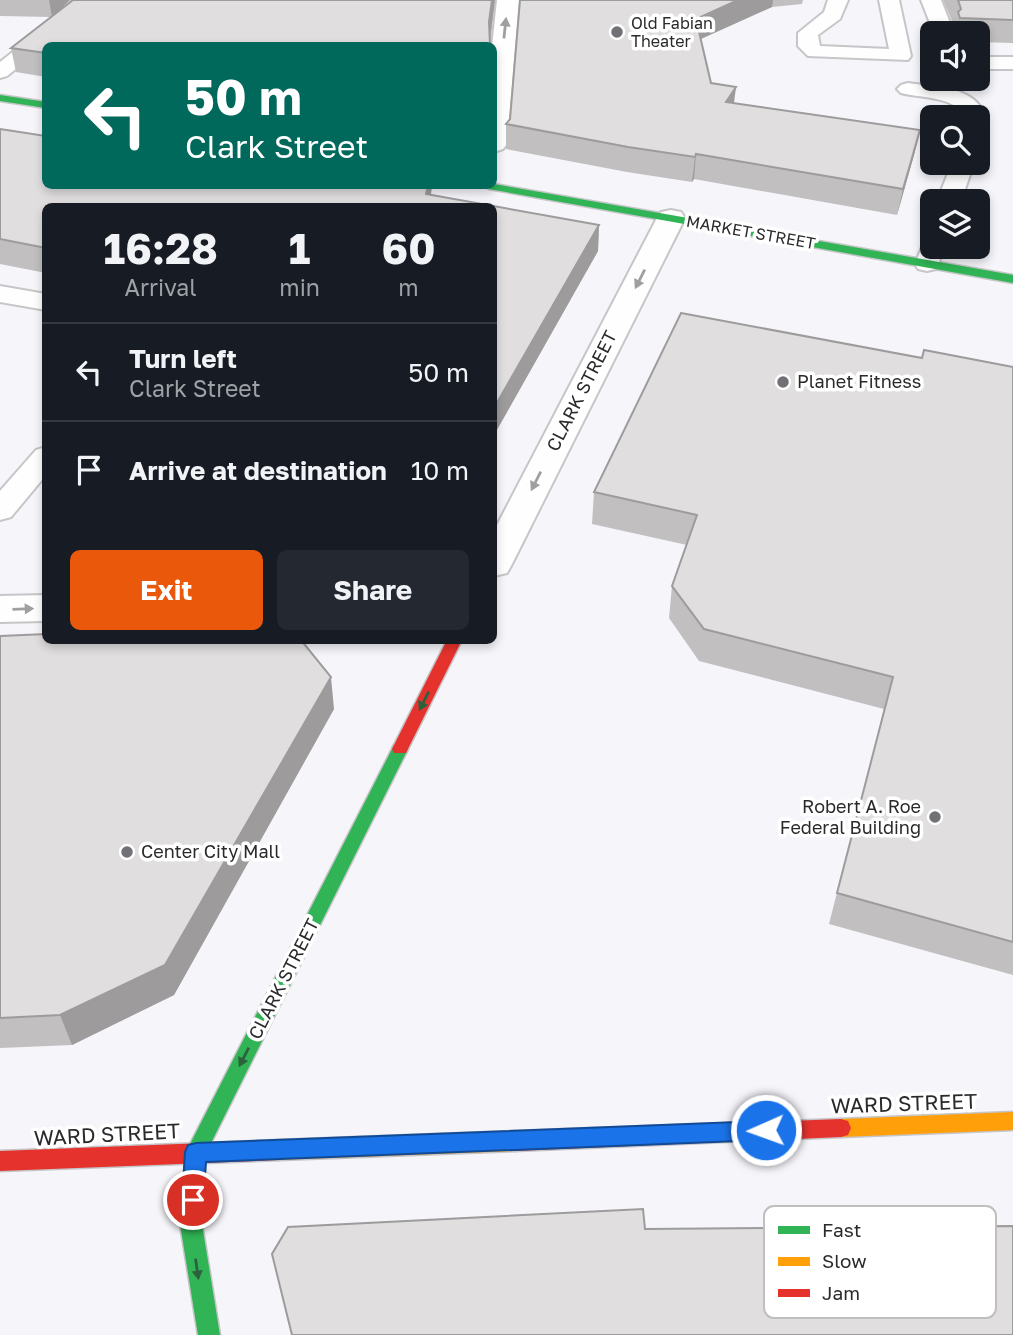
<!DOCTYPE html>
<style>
:root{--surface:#171b24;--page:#242831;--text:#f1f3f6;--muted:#9ea1a6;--line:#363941;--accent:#ea580c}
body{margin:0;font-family:"Golos Text",sans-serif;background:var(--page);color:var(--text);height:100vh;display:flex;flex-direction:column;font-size:26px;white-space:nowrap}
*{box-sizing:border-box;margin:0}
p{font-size:23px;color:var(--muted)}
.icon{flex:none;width:38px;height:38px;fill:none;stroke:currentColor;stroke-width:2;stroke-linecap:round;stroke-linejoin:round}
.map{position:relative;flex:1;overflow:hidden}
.panel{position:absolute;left:42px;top:203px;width:455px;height:441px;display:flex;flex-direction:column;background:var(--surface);border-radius:10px;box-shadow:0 4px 10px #0003}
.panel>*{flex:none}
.banner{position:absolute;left:42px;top:42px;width:455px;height:147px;border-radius:10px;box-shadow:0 4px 10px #0003;background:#00695c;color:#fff;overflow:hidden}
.tools{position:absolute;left:920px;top:21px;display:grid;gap:14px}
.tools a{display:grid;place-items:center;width:70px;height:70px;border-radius:10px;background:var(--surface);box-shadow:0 4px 10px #0003;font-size:35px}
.pin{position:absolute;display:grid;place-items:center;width:60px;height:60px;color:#fff;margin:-30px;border:4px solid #fff;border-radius:50%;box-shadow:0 2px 7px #0007}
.me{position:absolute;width:77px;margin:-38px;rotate:268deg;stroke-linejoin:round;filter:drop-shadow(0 0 5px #0008)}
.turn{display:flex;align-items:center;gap:24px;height:147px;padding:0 28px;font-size:32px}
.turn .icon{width:91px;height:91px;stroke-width:2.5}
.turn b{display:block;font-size:49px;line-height:60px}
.eta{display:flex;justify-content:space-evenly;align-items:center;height:119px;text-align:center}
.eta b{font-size:42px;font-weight:700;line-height:49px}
.cta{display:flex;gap:14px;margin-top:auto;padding:14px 28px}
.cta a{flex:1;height:80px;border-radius:10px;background:var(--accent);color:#fff;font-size:28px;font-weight:700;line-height:80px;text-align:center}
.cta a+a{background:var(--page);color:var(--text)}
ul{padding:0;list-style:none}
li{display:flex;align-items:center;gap:21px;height:98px;padding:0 28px;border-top:2px solid var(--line)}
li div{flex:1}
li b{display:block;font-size:26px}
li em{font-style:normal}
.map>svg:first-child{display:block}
</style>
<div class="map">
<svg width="1013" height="1335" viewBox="0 0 1013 1335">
<rect width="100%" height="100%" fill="#f5f5fa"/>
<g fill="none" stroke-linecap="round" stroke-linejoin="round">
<g stroke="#c6c6c9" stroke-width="4">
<path id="lane" d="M73,0h20l-10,16 -76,60 -7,2v-16l68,-54z
M828,0h20l-8,19 -22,16 2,11 69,3 -10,-49h20l12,56 -3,4 -100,-4 -10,-10v-13l26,-21z
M921,0h20l13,33h-20z
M978,57h35v12h-35z
M908,83c26,4 69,3 77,34l-7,5v-5h-15c-5,-21 -45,-19 -62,-24l-4,-4 4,-4z
M952,163h22l-13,38h-24z
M933,240v7h12l-9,22 -9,2 -9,-2 -3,-5 9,-22z
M0,286l46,8v16l-46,-8z
M46,447v28l-35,42 -11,3v-29l36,-41z"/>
</g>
<g stroke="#c6c6c9" stroke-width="4">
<path id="street" d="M497,0h22l-12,144 -4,5 -9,3 -2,-106z
M671,210l10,2 4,6 -173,346 -5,9 -13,3v-45l163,-313 4,-6z
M46,595v26l-46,1v-26z"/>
</g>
<g stroke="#c6c6c9" stroke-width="3">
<path id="fast" d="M0,95l46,7v6l-46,-7z
M494,184l519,91v8l-524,-94 -5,-3z
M400,743l6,2 2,4 -202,404 -4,71 18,111h-22l-18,-111 6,-72 206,-403 2,-4z"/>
</g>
<g stroke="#c6c6c9" stroke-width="3">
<path id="slow" d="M1013,1112v18l-172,7 -7,-2 -3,-7 3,-7 7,-2z
M515,1131l7,3 3,7 -3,7 -7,3 -236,9 -7,-3 -3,-7 3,-7 7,-3z"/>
</g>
<g stroke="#c6c6c9" stroke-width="3">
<path id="jam" d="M447,640h15l-56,113h-12l-2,-4z
M841,1119l7,2 3,7 -3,7 -7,2 -326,14 -7,-3 -3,-7 3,-7 7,-3z
M279,1140l7,3 3,7 -3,7 -7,3 -279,11v-20z"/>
</g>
<use href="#lane" fill="#fefefe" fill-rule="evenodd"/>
<use href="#street" fill="#fefefe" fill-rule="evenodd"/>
<use href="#fast" fill="#30b455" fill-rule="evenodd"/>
<use href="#slow" fill="#ff9f0a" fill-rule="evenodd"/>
<use href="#jam" fill="#e5322d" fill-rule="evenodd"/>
</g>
<path fill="#c1bfc0" d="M0,0h70l-12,12 437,-12 -5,46h-444v31l-30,-5 -5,-24 40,-31 -51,-1z
M520,0h283l-1,4 -30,3 -71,32 10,44 23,20 186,27 -6,25 -17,60 -203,-36 -2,3 -65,-10 -121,-23v-25l4,-5z
M943,0h70v43l-35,-1v-9h-25l2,-5z
M0,129l46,7v50h386l-1,9 168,30 -1,26 -104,184v-229h-448v67l-46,-9z
M922,358l91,9v608l-184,-51 55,-215 -185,-48 -30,-43 3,-32 15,-41 -95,-21 2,-32z
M0,636l334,73 -160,286 -102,50 -72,3z"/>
<path fill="#9d9b9c" d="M49,0h21l-18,17z
M492,0h3l-6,46v-24z
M738,0h35l-1,7 -78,35 2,-23z
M736,87l-3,24 -7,-9z
M920,130l-6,25 -17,60 6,-26z
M696,154l-2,25 -2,3 3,-25z
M428,186h4l-3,20 -3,-12z
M599,225l-1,26 -104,184v-27z
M331,677l3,32 -160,286 -102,50 -12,-30z"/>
<path fill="#e0dedf" stroke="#9d9b9c" stroke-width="2" d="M73,0h419l-3,22 1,24h-444v7l-35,-5z
M520,0h218l-42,19 15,64 25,4 -10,15 194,28 -17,59 -207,-35 -1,3 -67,-10 -122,-23 4,-5z
M958,0h55v20l-53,-2 -2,-6 3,-3z
M0,129l46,7v50h382l-2,8 173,31 -105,183v-202h-448v42l-46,-9z
M681,313l241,45 2,-8 89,17v575l-176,-49 56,-216 -189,-48 -32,-43 25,-71 -103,-23z
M46,634v6h255l30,37 -166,288 -105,50 -60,3v-382z
M643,1209l2,20 368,-3v109h-721l-20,-81 16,-27z"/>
<defs><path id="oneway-solid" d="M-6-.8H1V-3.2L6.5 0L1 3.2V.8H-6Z" transform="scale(1.75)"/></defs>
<g fill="#9f9fa0">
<use href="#oneway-solid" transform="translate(505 28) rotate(-84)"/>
<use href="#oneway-solid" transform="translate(640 279) rotate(117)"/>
<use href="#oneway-solid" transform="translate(536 481) rotate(117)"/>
<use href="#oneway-solid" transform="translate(23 609) rotate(-2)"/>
</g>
<g fill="#2c613d">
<use href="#oneway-solid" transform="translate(424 701) rotate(117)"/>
<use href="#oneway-solid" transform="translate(244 1057) rotate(117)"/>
<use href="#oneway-solid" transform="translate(197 1269) rotate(82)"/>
</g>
<path fill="#1a73e8" stroke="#114b97" stroke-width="2" d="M766,1121l8,2 3,7 -3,7 -8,3 -560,22 -3,38 -3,7 -7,3 -8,-3 -3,-7 3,-48 3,-7 8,-2z"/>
<g fill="#717175" stroke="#fff" stroke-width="2.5">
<circle cx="617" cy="32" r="7"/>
<circle cx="783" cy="382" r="7"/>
<circle cx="935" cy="817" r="7"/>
<circle cx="127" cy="852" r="7"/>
</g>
<g text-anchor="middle" stroke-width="7" stroke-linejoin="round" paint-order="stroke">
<g font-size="16" fill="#2a2a2d" stroke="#fff" text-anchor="start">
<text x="631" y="29">Old Fabian<tspan x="631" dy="18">Theater</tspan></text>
</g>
<g font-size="16" fill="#2a2a2d" stroke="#fff">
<text transform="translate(751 232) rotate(10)" y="6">MARKET STREET</text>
</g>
<g font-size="18" fill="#2a2a2d" stroke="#fff" text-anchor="start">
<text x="797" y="388">Planet Fitness</text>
<text x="921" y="813" text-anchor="end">Robert A. Roe<tspan x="921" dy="21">Federal Building</tspan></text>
<text x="141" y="858">Center City Mall</text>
</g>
<g font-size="18" fill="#2a2a2d" stroke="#fff">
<text transform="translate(582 391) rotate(-63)" y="6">CLARK STREET</text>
<text transform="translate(284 979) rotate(-63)" y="6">CLARK STREET</text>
</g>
<g font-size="21" fill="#2a2a2d" stroke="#fff">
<text transform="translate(904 1104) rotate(-2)" y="7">WARD STREET</text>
<text transform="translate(107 1135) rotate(-3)" y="7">WARD STREET</text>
</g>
</g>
<rect x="764" y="1206" width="232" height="112" rx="10" fill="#fff" stroke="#bfbfc0" stroke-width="2"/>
<rect x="778" y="1226" width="32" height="8" fill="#30b455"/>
<rect x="778" y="1257" width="32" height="9" fill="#ff9f0a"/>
<rect x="778" y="1289" width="32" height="8" fill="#e5322d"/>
<g font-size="19" fill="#2a2a2d">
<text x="822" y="1237">Fast</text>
<text x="822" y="1268">Slow</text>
<text x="822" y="1300">Jam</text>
</g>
</svg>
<div class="tools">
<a><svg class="icon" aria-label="sound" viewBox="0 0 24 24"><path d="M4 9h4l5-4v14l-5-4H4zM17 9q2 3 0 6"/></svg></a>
<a><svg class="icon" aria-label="search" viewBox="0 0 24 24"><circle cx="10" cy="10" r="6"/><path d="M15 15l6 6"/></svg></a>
<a><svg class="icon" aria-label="layers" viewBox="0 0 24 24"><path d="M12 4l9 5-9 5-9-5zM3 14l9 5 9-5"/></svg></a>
</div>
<div class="pin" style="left:193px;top:1200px;background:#d93025"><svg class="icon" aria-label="arrive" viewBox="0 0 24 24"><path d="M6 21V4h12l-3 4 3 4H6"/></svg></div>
<svg class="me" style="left:766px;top:1130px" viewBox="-20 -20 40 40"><circle r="17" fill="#1a73e8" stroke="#fff" stroke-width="3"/><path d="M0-11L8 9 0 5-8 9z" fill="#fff"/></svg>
<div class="banner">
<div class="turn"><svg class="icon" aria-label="left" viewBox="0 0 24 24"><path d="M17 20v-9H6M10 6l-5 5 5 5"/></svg><div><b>50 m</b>Clark Street</div></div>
</div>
<section class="panel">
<div class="eta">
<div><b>16:28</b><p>Arrival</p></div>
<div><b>1</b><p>min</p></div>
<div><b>60</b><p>m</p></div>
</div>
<ul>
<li><svg class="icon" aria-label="left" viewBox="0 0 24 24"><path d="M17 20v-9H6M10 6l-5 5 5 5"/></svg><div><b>Turn left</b><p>Clark Street</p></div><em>50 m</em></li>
<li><svg class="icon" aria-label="arrive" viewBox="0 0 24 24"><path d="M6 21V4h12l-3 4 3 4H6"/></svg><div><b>Arrive at destination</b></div><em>10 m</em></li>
</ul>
<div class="cta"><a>Exit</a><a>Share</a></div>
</section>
</div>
